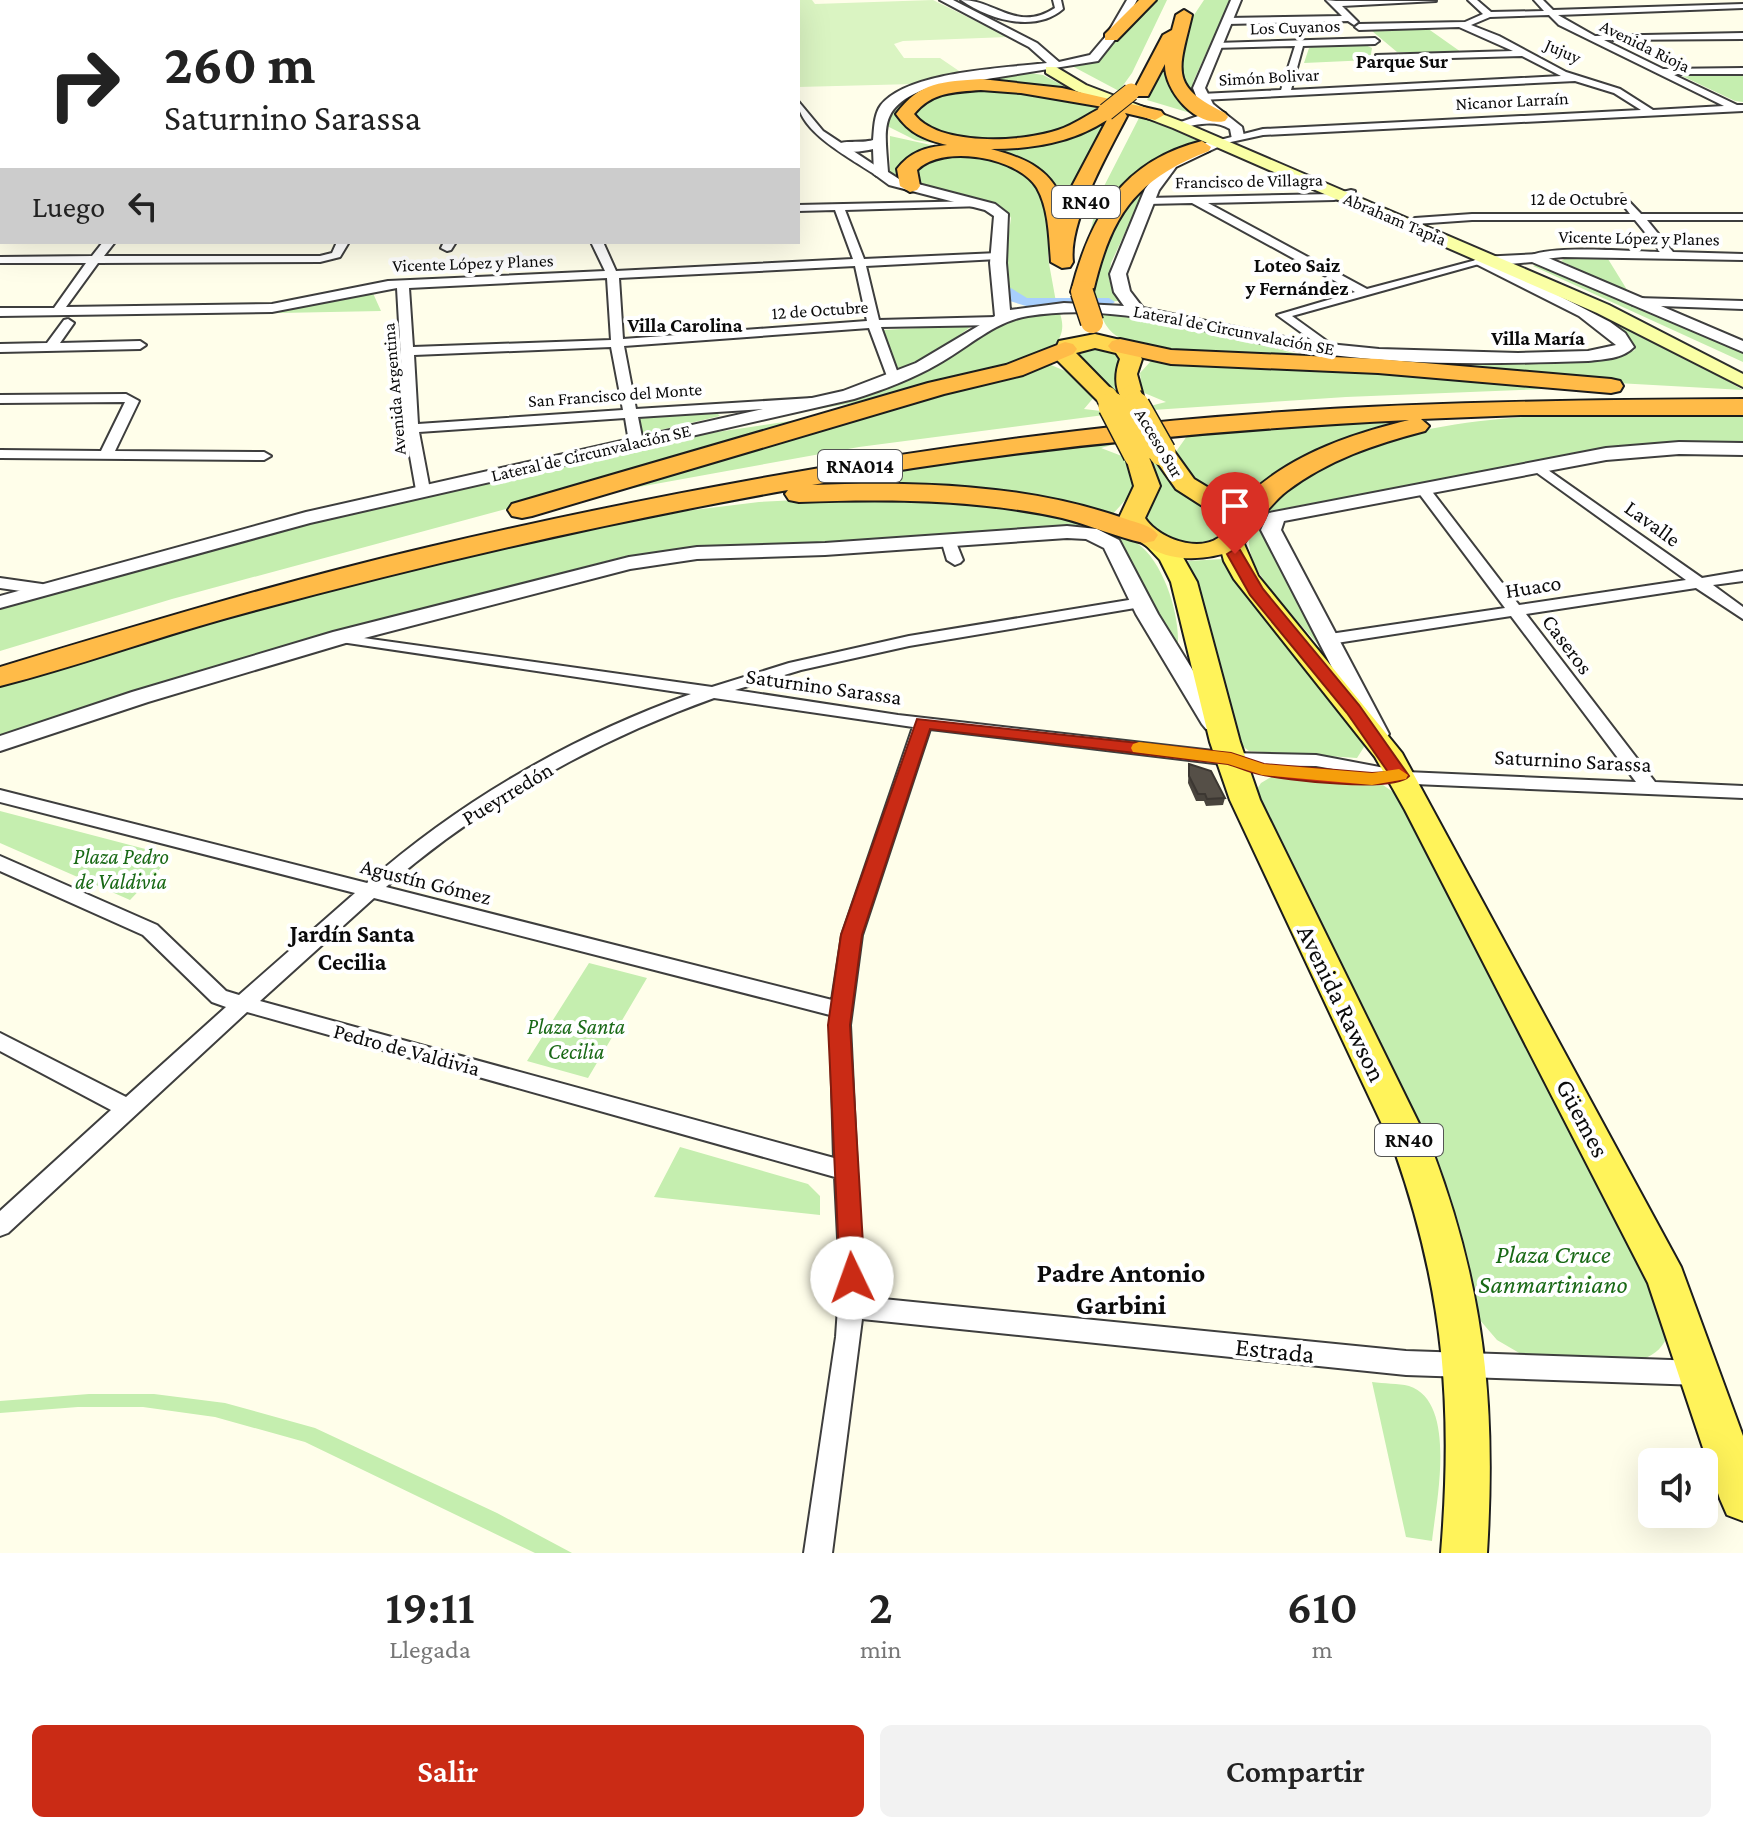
<!DOCTYPE html>
<html lang="es">
<meta charset="utf-8">
<style>
:root{--surface:#fff;--page:#f2f2f2;--text:#222;--muted:#767676;--accent:#ca2b15}
body{margin:0;font-family:"Crimson Pro",serif;background:var(--page);color:var(--text);height:100vh;display:flex;flex-direction:column;font-size:30px;white-space:nowrap}
*{box-sizing:border-box;margin:0}
p{font-size:26px;color:var(--muted)}
.icon{flex:none;width:44px;height:44px;fill:none;stroke:currentColor;stroke-width:2;stroke-linecap:round;stroke-linejoin:round}
.map{position:relative;height:1553px;overflow:hidden}
.panel{display:flex;flex-direction:column;background:var(--surface);flex:1}
.panel>*{flex:none}
.top-card{position:absolute;left:0px;top:0px;width:800px;height:244px;box-shadow:0 8px 32px #0002;background:#fff;color:var(--text);overflow:hidden}
.buttons{position:absolute;left:1638px;top:1448px;display:grid;gap:16px}
.buttons a{display:grid;place-items:center;width:80px;height:80px;border-radius:12px;background:var(--surface);box-shadow:0 8px 32px #0002;font-size:40px}
.pin{position:absolute;display:grid;place-items:center;width:68px;height:68px;color:#fff;margin:-82px -34px;border-radius:50% 50% 50% 0;rotate:-45deg;box-shadow:0 0 8px #0007}
.pin .icon{rotate:45deg}
.me{position:absolute;width:88px;margin:-44px;rotate:357deg;stroke-linejoin:round;filter:drop-shadow(0 0 6px #0008)}
.turn{display:flex;align-items:center;gap:28px;height:168px;padding:0 32px;font-size:36px}
.turn .icon{width:104px;height:104px;stroke-width:2.5}
.turn b{display:block;font-size:56px;line-height:68px}
.then{display:flex;align-items:center;height:76px;padding:0 32px;background:#0003;gap:16px;font-size:30px}
.eta{display:flex;justify-content:space-evenly;align-items:center;height:136px;text-align:center}
.eta b{font-size:48px;font-weight:600;line-height:56px}
.cta{display:flex;gap:16px;margin-top:auto;padding:16px 32px}
.cta a{flex:1;height:92px;border-radius:12px;background:var(--accent);color:#fff;font-size:32px;font-weight:600;line-height:92px;text-align:center}
.cta a+a{background:var(--page);color:var(--text)}
.map>svg:first-child{display:block}
</style>
<div class="map">
<svg width="1743" height="1553" viewBox="0 0 1743 1553">
<rect width="100%" height="100%" fill="#fffeea"/>
<path fill="#c5eeaf" d="M1151,0h16l-35,73 -13,18 -47,-25 19,-4z
M1204,0h26l-37,82v13l-15,-14 10,-57z
M1427,28l34,24h-64l-25,-21z
M1363,44l9,4 -2,12 -66,3 5,-15 5,-2z
M1173,48l-4,27 28,40 -50,-15z
M1030,73l13,2 23,12 25,9 -124,-11 -63,21 20,28 89,11 96,-31 -45,87h-5l-8,-17 -73,-34 -63,-10 -28,-14c9,-49 103,-49 143,-53z
M1680,75h63v27l-8,-1z
M974,86l133,18 -40,25 -49,12 -67,-3 -39,-20 6,-17z
M1140,116l64,25 -42,18 -76,88 14,-53z
M890,136l59,13 -23,4 -22,29 -14,-10z
M946,153l56,6 39,25 9,40 -2,34 8,44 -32,-1 -15,-10 -2,-45 4,-28 -3,-6 -81,-25 -10,-8 -4,-11z
M1148,183l-37,80 -2,17 11,21 -23,1 -6,-18 33,-82z
M1566,258l42,1 21,34 -68,-32z
M1537,264l206,88v10l-210,-96z
M1503,269l151,70 89,51 -162,-9 -228,-21 -79,-17 284,19 57,-3 20,-9c-1,-27 -106,-68 -132,-81z
M372,291l9,20 -206,4 96,-5z
M1100,310l42,4 171,44c-60,-3 -129,3 -186,-17 -15,-5 -24,-16 -27,-31z
M1059,311c10,25 -4,37 -26,48l-162,41 -101,17 70,-17 173,-82z
M973,325l-42,31 -33,13 -15,-39z
M1105,346l17,10 -1,40 -4,1 -43,-46z
M1151,361l196,7 223,20 -224,9 -193,13 -3,-4 16,-4 -24,-10 -2,-19z
M1051,365l19,8 25,23 -11,13 17,2 3,4 -245,32 -270,49 357,-105z
M715,411l5,5 -72,17 -8,-1 -4,-11 3,-4z
M1743,413v31l-77,-1 -59,5 -342,64 -7,12 75,145 -16,-21 3,-1c-21,-26 -69,-69 -71,-103 -2,-23 20,-40 37,-52 19,-14 40,-29 62,-38 111,-49 274,-39 395,-41z
M824,416l-307,90 -345,93 -172,52v-43l253,-71 171,-42 273,-60z
M1443,418l-38,6 -93,32 -75,45 -41,-19 -21,-29 12,-17 -20,1 98,-12z
M1116,438l3,5 -18,5 26,10c10,34 7,32 -15,57l-265,-26 -97,4z
M1148,453h3l22,31 35,20 18,21c-14,33 -57,13 -79,2l-4,-14 15,-32z
M860,497c68,4 223,8 277,46 26,18 42,69 41,99l-6,1 -56,-104 -21,-10 -35,-2 -244,16 -114,3 -76,10 -320,83 -306,96v-50l282,-86 354,-82 123,-15z
M1223,559l19,31 118,143 4,14 -7,11 -108,-7 -8,-6 -54,-184z
M1271,777l112,8 20,14 228,433 38,100c-5,15 -13,22 -28,28l-120,-6 -24,-14 -18,-21 -224,-527 6,-9z
M0,811l172,45 -42,44 -130,-57z
M589,963l58,15 -59,100 -61,-17z
M680,1147l128,37 12,12v19l-166,-18z
M1372,1382c12,2 26,1 37,4 49,16 27,117 23,155l-26,-4z
M89,1394h65l71,9 90,25 182,85 75,40h-37l-230,-111 -90,-25 -72,-10h-65l-78,6v-12z"/>
<path fill="#daf4c2" d="M690,0h122l3,4 118,-4 75,37 -105,4 -9,3 10,14h36l22,15 -48,11 -116,3v-85z"/>
<g fill="none" stroke-linecap="round" stroke-linejoin="round">
<path fill="#a8cffd" fill-rule="evenodd" d="M1011,288l16,10h82l6,4 -6,4h-83l-16,-5 -5,-9z"/>
<g stroke="#3e3e3e" stroke-width="4">
<path id="minor" d="M517,0h8v2h-8z
M597,0h8l1,2h-8z
M675,0h9l2,2h-9z
M961,0c35,0 56,33 94,8l-2,-8h8l2,9c-28,24 -74,11 -102,-9z
M1326,0l10,1h100l-94,5 16,16 -4,3 -6,-4 -121,3 -4,-3 4,-3 115,-2z
M1468,0h9l14,12 53,-1 -10,-11h9l10,10 190,-6v4l-185,7 37,21 148,-3v6l-139,1 59,29 80,-1v6h-71l65,31h6v6l-480,24 -46,10 -5,-3 51,-13 378,-19 -27,-17 -39,-12 -374,19 -5,-3 5,-3 80,-4 14,-44 -82,2 3,-5 159,-5 4,3 -4,3 -72,2 -12,44 270,-14 -39,-20 -143,4 -3,-5 137,-4 -54,-24 -100,3 -4,-3 4,-3 106,-2 18,-8zM1549,15l10,10 165,81 -71,4 -33,-21 -54,-17 -67,-36 -28,-11 19,-8z
M0,2h4l-2,4h-2z
M0,26h2v6h-2z
M0,52l2,1v6l-2,-1z
M798,101l25,30 62,41v4h-8c-23,-16 -79,-44 -79,-75z
M2,138v6l-2,1v-6z
M0,178h2v6h-2z
M1351,190l4,1v4l-21,5 -126,3 159,86 113,-30 6,3 -194,54 43,31v6l-4,1 -54,-39 78,-23 -163,-89 -45,1 -5,-3 5,-3 187,-4z
M1622,194l19,20h102v6h-96l26,32 70,2v6l-180,-3 -29,3 -6,-3c20,-13 105,-5 133,-5l-26,-32h-163l-57,4 -5,-3 5,-3 57,-4h158l-13,-17z
M980,201l5,3 -1,2 -139,4 19,49 134,-6 6,3 -6,3 -132,7 13,54 117,-3 6,4 -6,4 -115,2 19,52 -1,3 -11,-3 -19,-51 -245,18 12,63 176,-11 7,4 -7,4 -174,11 5,25 -7,4 -7,-4 -4,-24 -206,14 11,58 -7,4 -7,-4 -11,-62 -8,-140 -125,24 -272,4v-8h54l32,-45h-86v-6l92,-1 11,-14h12l-11,14h216l12,-3 5,-11h12l-9,15 -20,5 -222,1 -32,44 206,-3 116,-23 217,-10 -14,-29h12l13,29 237,-12 -18,-49 -37,1v-6zM855,266l12,55 -244,18 -4,-61zM607,278l4,62 -198,7 -4,-59zM611,347l12,63 -205,14 -4,-69z
M0,217h2v6h-2z
M444,242h12l-5,8 -4,1 -6,-3z
M1637,298l106,3v8l-110,-4v-6z
M68,319l6,4 -14,20 80,-2 6,4 -6,4 -140,3v-8l47,-1 17,-23z
M126,394l13,7 -24,50 149,1 7,4 -7,4 -264,-2v-8l101,1 24,-49 -125,1v-8z
M1538,463l164,115 41,-7v10l-30,4 30,22v12l-47,-31 -170,26 129,168 88,4v12l-352,-15 -12,-6 -63,-11 -85,-1 -301,-36 -68,206 -12,90 13,272 543,54 294,10 9,4 4,8 -4,8 -9,4 -294,-10 -544,-56 -30,234h-28l32,-216 4,-59 -5,-101 -588,-165 -239,221 -8,3v-25l111,-101 -111,-59v-18l126,64 100,-90 -14,-5 -69,-67 -143,-64v-15l157,69 69,66 13,4 116,-102 -355,-91v-12l367,93c94,-83 206,-147 324,-189l-350,-52 -6,-2 -2,-3 2,-3 377,53 77,-24 120,-27 232,-38 8,5 -2,3 -238,40 -108,24 -66,20 163,25 333,38 85,2 90,17 230,10 -125,-166 -181,28 -8,-5 8,-5 175,-26 -90,-120 7,-4 5,1 92,120 167,-25 -153,-110 -2,-3zM714,698l199,29 -71,208 -10,65 -446,-113c96,-83 208,-146 328,-189zM374,898l456,117 4,143 -574,-157z
M948,536l7,4 8,20 -3,3 -5,2 -8,-5 -6,-20z
M0,578l42,6 8,5 -8,5 -42,-6z"/>
</g>
<g stroke="#3e3e3e" stroke-width="4">
<path id="tertiary" d="M940,0h13l84,43 22,19 31,-7 16,-19 21,-36h10l-20,37 -19,24 -173,28c-47,19 -40,39 -37,83l11,7 96,25 13,10 -2,49 4,47 54,-7 60,3 -10,-14 -4,-18 35,-85 21,-28 51,-23 7,4 -2,3 -46,22 -17,23 -33,84 4,17 13,17 166,34 70,7 139,4 70,-2 28,-6 -37,-29 -107,-54 8,-5 59,-3 204,87v11l-211,-90 -33,3 111,57 15,11 9,14c-12,12 -29,12 -46,14 -93,3 -186,5 -278,-9 -94,-14 -186,-52 -282,-36 -33,5 -61,32 -90,48 -26,15 -55,26 -84,35l-544,124 -310,85v-12l306,-84 537,-121 73,-28 79,-47 -5,-53 4,-47 -9,-6 -96,-25 -15,-11 -1,-25c-12,3 -29,5 -40,-3 10,-7 28,-2 40,-6 1,-11 1,-26 8,-35 27,-34 125,-37 166,-42l-18,-16z
M1231,0h10l-36,88 8,16 29,23 2,9 -7,4 -5,-1 -2,-10c-16,-10 -35,-4 -52,0l-6,-4 29,-10 10,1 -13,-15 -5,-13z
M1679,442l64,1v12l-64,-1 -73,6 -322,61 -3,9 108,204 -4,5h-16l-108,-209 8,-17 337,-65z
M1067,526l30,3 22,11 39,74 68,110 -4,5h-16l-4,-5 -66,-110 -32,-66 -18,-9 -19,-1 -242,17 -128,4 -67,10 -281,73 -201,60 -148,49v-15l132,-44 201,-60 296,-75 68,-10 128,-4z"/>
</g>
<g stroke="#2d2d2d" stroke-width="4">
<path id="secondary" d="M1046,67h10l30,18 97,37 426,183 134,69v13l-146,-74 -424,-185 -97,-37 -30,-18z"/>
</g>
<g stroke="#1c1c1c" stroke-width="4">
<path id="primary" d="M1156,534l9,3 15,15 17,30 43,160 20,58 173,352c52,139 63,253 54,401h-46c12,-147 3,-261 -46,-401l-165,-352 -20,-58 -39,-160 -11,-22 -17,-18 4,-5z
M1232,534l9,3 17,39 144,177 279,514 62,169v85l-16,-6 -7,-16 -72,-216 -243,-473 -30,-53 -141,-178 -10,-18 -5,-19 4,-5z"/>
</g>
<g stroke="#1c1c1c" stroke-width="4">
<path id="trunk" d="M1095,334l38,9 9,16 -5,15 6,22 -4,5h-16c-9,-13 -8,-28 -3,-42l-4,-6 -21,-5 -19,5 43,44 -4,5h-16l-42,-42 -3,-7 5,-12z
M1162,445l9,2 23,32 43,26 16,24 -12,19c-47,18 -93,15 -122,-30l15,-32 -9,-32 3,-5h18l14,37 -15,32c15,23 64,39 82,11l-9,-13 -42,-27 -26,-37 3,-5z"/>
</g>
<g stroke="#1c1c1c" stroke-width="4">
<path id="motorway" d="M1139,0h17l-39,40h-12v-6z
M1184,10l8,5c-13,55 -24,71 33,98l3,4 -3,4c-29,7 -61,-30 -60,-57l-17,32h-12l-3,-4 30,-57 9,-5 4,-15z
M981,79l81,9 99,23 3,4 -9,5 -30,-7 2,3c-19,37 -59,106 -54,146l-3,5 -8,1 -11,-6c-2,-24 -2,-53 -14,-74 -19,-31 -94,-44 -120,-18l3,16 -3,4 -7,2 -10,-6 -3,-17c13,-17 29,-22 50,-24 -23,-6 -37,-11 -51,-31 24,-33 47,-32 85,-35zM981,90l40,3 82,14c-15,7 -29,18 -45,23 -35,12 -119,17 -144,-16 18,-22 40,-22 67,-24zM1107,120l-37,70 -6,18c-9,-38 -39,-50 -73,-59 41,0 81,-6 116,-29z
M1202,141l9,6 -2,4c-75,29 -98,65 -116,141l-3,5h-16l-3,-5c19,-75 51,-131 131,-151z
M1120,339l51,11 207,9 233,20 9,2 3,5 -3,5 -9,2 -233,-20 -207,-9 -59,-13 -4,-5 4,-5z
M1065,342l8,2 4,5 -4,5 -50,21 -79,19 -412,122 -10,2 -10,-2 -4,-6 4,-6 416,-121 78,-18z
M1743,399v16h-222l-100,4 8,7 -4,5c-50,13 -97,29 -138,60 -19,14 -34,45 -59,39l-4,-6c42,-61 115,-87 185,-104 -200,10 -400,29 -597,65 104,-4 215,-1 314,34 11,4 25,6 32,16l-4,6 -10,2c-28,-6 -54,-18 -82,-25 -86,-19 -175,-19 -263,-16l-10,-2 -4,-6 3,-4c-189,34 -376,77 -561,128 -76,21 -151,49 -227,68v-19c142,-43 284,-86 429,-120 214,-50 429,-90 648,-116 221,-27 443,-31 666,-32z"/>
</g>
<use href="#minor" fill="#fff" fill-rule="evenodd"/>
<use href="#tertiary" fill="#fff" fill-rule="evenodd"/>
<use href="#secondary" fill="#faffa5" fill-rule="evenodd"/>
<use href="#primary" fill="#fff35a" fill-rule="evenodd"/>
<use href="#trunk" fill="#ffd751" fill-rule="evenodd"/>
<use href="#motorway" fill="#ffbb48" fill-rule="evenodd"/>
<g stroke="#1c1c1c" stroke-width="24" stroke-linecap="butt">
<path id="trunk-bridge-far1" d="M1131,396l7,12
M1107,397l6,11"/>
</g>
<g stroke="#1c1c1c" stroke-width="30" stroke-linecap="butt">
<path id="trunk-bridge" d="M1112,406l25,48
M1136,406l26,46"/>
</g>
<g stroke="#1c1c1c" stroke-width="19" stroke-linecap="butt">
<path id="motorway-bridge-far1" d="M1106,112l25,-20"/>
</g>
<g stroke="#1c1c1c" stroke-width="25" stroke-linecap="butt">
<path id="motorway-bridge" d="M1082,292l10,30"/>
</g>
<use href="#trunk-bridge-far1" stroke="#ffd751" stroke-width="21"/>
<use href="#trunk-bridge" stroke="#ffd751" stroke-width="27"/>
<use href="#motorway-bridge-far1" stroke="#ffbb48" stroke-width="17"/>
<use href="#motorway-bridge" stroke="#ffbb48" stroke-width="22"/>
</g>
<path fill="#49443d" d="M1189,764l36,34 -2,7 -17,1 -2,-5h-8l-8,-18z"/>
<path fill="#554f47" stroke="#3c3732" stroke-width="2" d="M1189,764l22,7 14,27 -18,1 -2,-5h-7l-9,-18z"/>
<path fill="#ca2b15" stroke="#831c0e" stroke-width="2" d="M1235,549l5,1 23,39 96,116 50,71c-15,17 -126,4 -150,-2 -11,-2 -21,-7 -31,-10l-298,-35 -68,206 -12,90 15,253 -4,8 -9,3 -8,-3 -4,-8 -12,-253 13,-90 76,-216 314,34 33,11 108,9 16,-1 -41,-59 -97,-118 -23,-41z"/>
<path fill="#f59e0b" d="M1139,742l92,11 33,11 108,9 27,-4 9,6 -2,4 -34,6 -110,-10 -34,-11 -95,-12 -2,-4 2,-4z"/>
<g text-anchor="middle" stroke-width="8" stroke-linejoin="round" paint-order="stroke">
<g font-size="18" fill="#0b0b0b" stroke="#fff">
<text transform="translate(1295 27) rotate(-2)" y="6">Los Cuyanos</text>
<text transform="translate(1645 46) rotate(26)" y="6">Avenida Rioja</text>
<text transform="translate(1563 51) rotate(24)" y="6">Jujuy</text>
<text transform="translate(1269 77) rotate(-3)" y="6">Simón Bolivar</text>
<text transform="translate(1512 101) rotate(-3)" y="6">Nicanor Larraín</text>
<text transform="translate(1249 181) rotate(-1)" y="6">Francisco de Villagra</text>
<text x="1579" y="205">12 de Octubre</text>
<text transform="translate(1395 219) rotate(23)" y="6">Abraham Tapia</text>
<text transform="translate(1639 238) rotate(1)" y="6">Vicente López y Planes</text>
<text transform="translate(473 263) rotate(-2)" y="6">Vicente López y Planes</text>
<text transform="translate(820 310) rotate(-4)" y="6">12 de Octubre</text>
<text transform="translate(1234 330) rotate(11)" y="6">Lateral de Circunvalación SE</text>
<text transform="translate(394 389) rotate(-95)" y="6">Avenida Argentina</text>
<text transform="translate(615 395) rotate(-4)" y="6">San Francisco del Monte</text>
<text transform="translate(1159 443) rotate(59)" y="6">Acceso Sur</text>
<text transform="translate(591 453) rotate(-13)" y="6">Lateral de Circunvalación SE</text>
</g>
<g font-size="20" font-weight="bold" fill="#0b0b0b" stroke="#fff">
<text x="1402" y="68">Parque Sur</text>
<text x="1297" y="272">Loteo Saiz<tspan x="1297" dy="23">y Fernández</tspan></text>
<text x="685" y="332">Villa Carolina</text>
<text x="1538" y="345">Villa María</text>
</g>
<g fill="#fff" stroke="#545454" stroke-width="2">
<rect x="1052" y="186" width="68" height="32" rx="6"/>
<rect x="818" y="450" width="84" height="32" rx="6"/>
<rect x="1375" y="1124" width="68" height="32" rx="6"/>
</g>
<g font-size="20" font-weight="bold" fill="#0b0b0b">
<text x="1086" y="209">RN40</text>
<text x="860" y="473">RNA014</text>
<text x="1409" y="1147">RN40</text>
</g>
<g font-size="22" fill="#0b0b0b" stroke="#fff">
<text transform="translate(1653 523) rotate(36)" y="8">Lavalle</text>
<text transform="translate(1533 586) rotate(-9)" y="8">Huaco</text>
<text transform="translate(1568 644) rotate(53)" y="8">Caseros</text>
<text transform="translate(824 686) rotate(8)" y="8">Saturnino Sarassa</text>
<text transform="translate(1573 760) rotate(3)" y="8">Saturnino Sarassa</text>
<text transform="translate(507 793) rotate(-31)" y="8">Pueyrredón</text>
<text transform="translate(426 881) rotate(14)" y="8">Agustín Gómez</text>
<text transform="translate(407 1049) rotate(15)" y="8">Pedro de Valdivia</text>
</g>
<g font-size="22" font-style="italic" fill="#196916" stroke="#fff">
<text x="121" y="864">Plaza Pedro<tspan x="121" dy="25">de Valdivia</tspan></text>
<text x="576" y="1034">Plaza Santa<tspan x="576" dy="25">Cecilia</tspan></text>
</g>
<g font-size="24" font-weight="bold" fill="#0b0b0b" stroke="#fff">
<text x="352" y="942">Jardín Santa<tspan x="352" dy="28">Cecilia</tspan></text>
</g>
<g font-size="26" fill="#0b0b0b" stroke="#fff">
<text transform="translate(1342 1003) rotate(64)" y="9">Avenida Rawson</text>
<text transform="translate(1583 1118) rotate(62)" y="9">Güemes</text>
<text transform="translate(1275 1350) rotate(6)" y="9">Estrada</text>
</g>
<g font-size="26" font-style="italic" fill="#196916" stroke="#fff">
<text x="1553" y="1263">Plaza Cruce<tspan x="1553" dy="30">Sanmartiniano</tspan></text>
</g>
<g font-size="28" font-weight="bold" fill="#0b0b0b" stroke="#fff">
<text x="1121" y="1282">Padre Antonio<tspan x="1121" dy="32">Garbini</tspan></text>
</g>
</g>
</svg>
<div class="buttons">
<a><svg class="icon" aria-label="sound" viewBox="0 0 24 24"><path d="M4 9h4l5-4v14l-5-4H4zM17 9q2 3 0 6"/></svg></a>
</div>
<div class="pin" style="left:1235px;top:554px;background:#d93025"><svg class="icon" aria-label="arrive" viewBox="0 0 24 24"><path d="M6 21V4h12l-3 4 3 4H6"/></svg></div>
<svg class="me" style="left:852px;top:1278px" viewBox="-20 -20 40 40"><circle r="19" fill="#fff"/><path d="M0-13L10 11 0 6-10 11z" fill="#ca2b15"/></svg>
<div class="top-card">
<div class="turn"><svg class="icon" aria-label="right" viewBox="0 0 24 24"><path d="M7 20v-9h11M14 6l5 5-5 5"/></svg><div><b>260 m</b>Saturnino Sarassa</div></div>
<div class="then">Luego<svg class="icon" aria-label="left" viewBox="0 0 24 24"><path d="M17 20v-9H6M10 6l-5 5 5 5"/></svg></div>
</div>
</div>
<section class="panel">
<div class="eta">
<div><b>19:11</b><p>Llegada</p></div>
<div><b>2</b><p>min</p></div>
<div><b>610</b><p>m</p></div>
</div>
<div class="cta"><a>Salir</a><a>Compartir</a></div>
</section>
